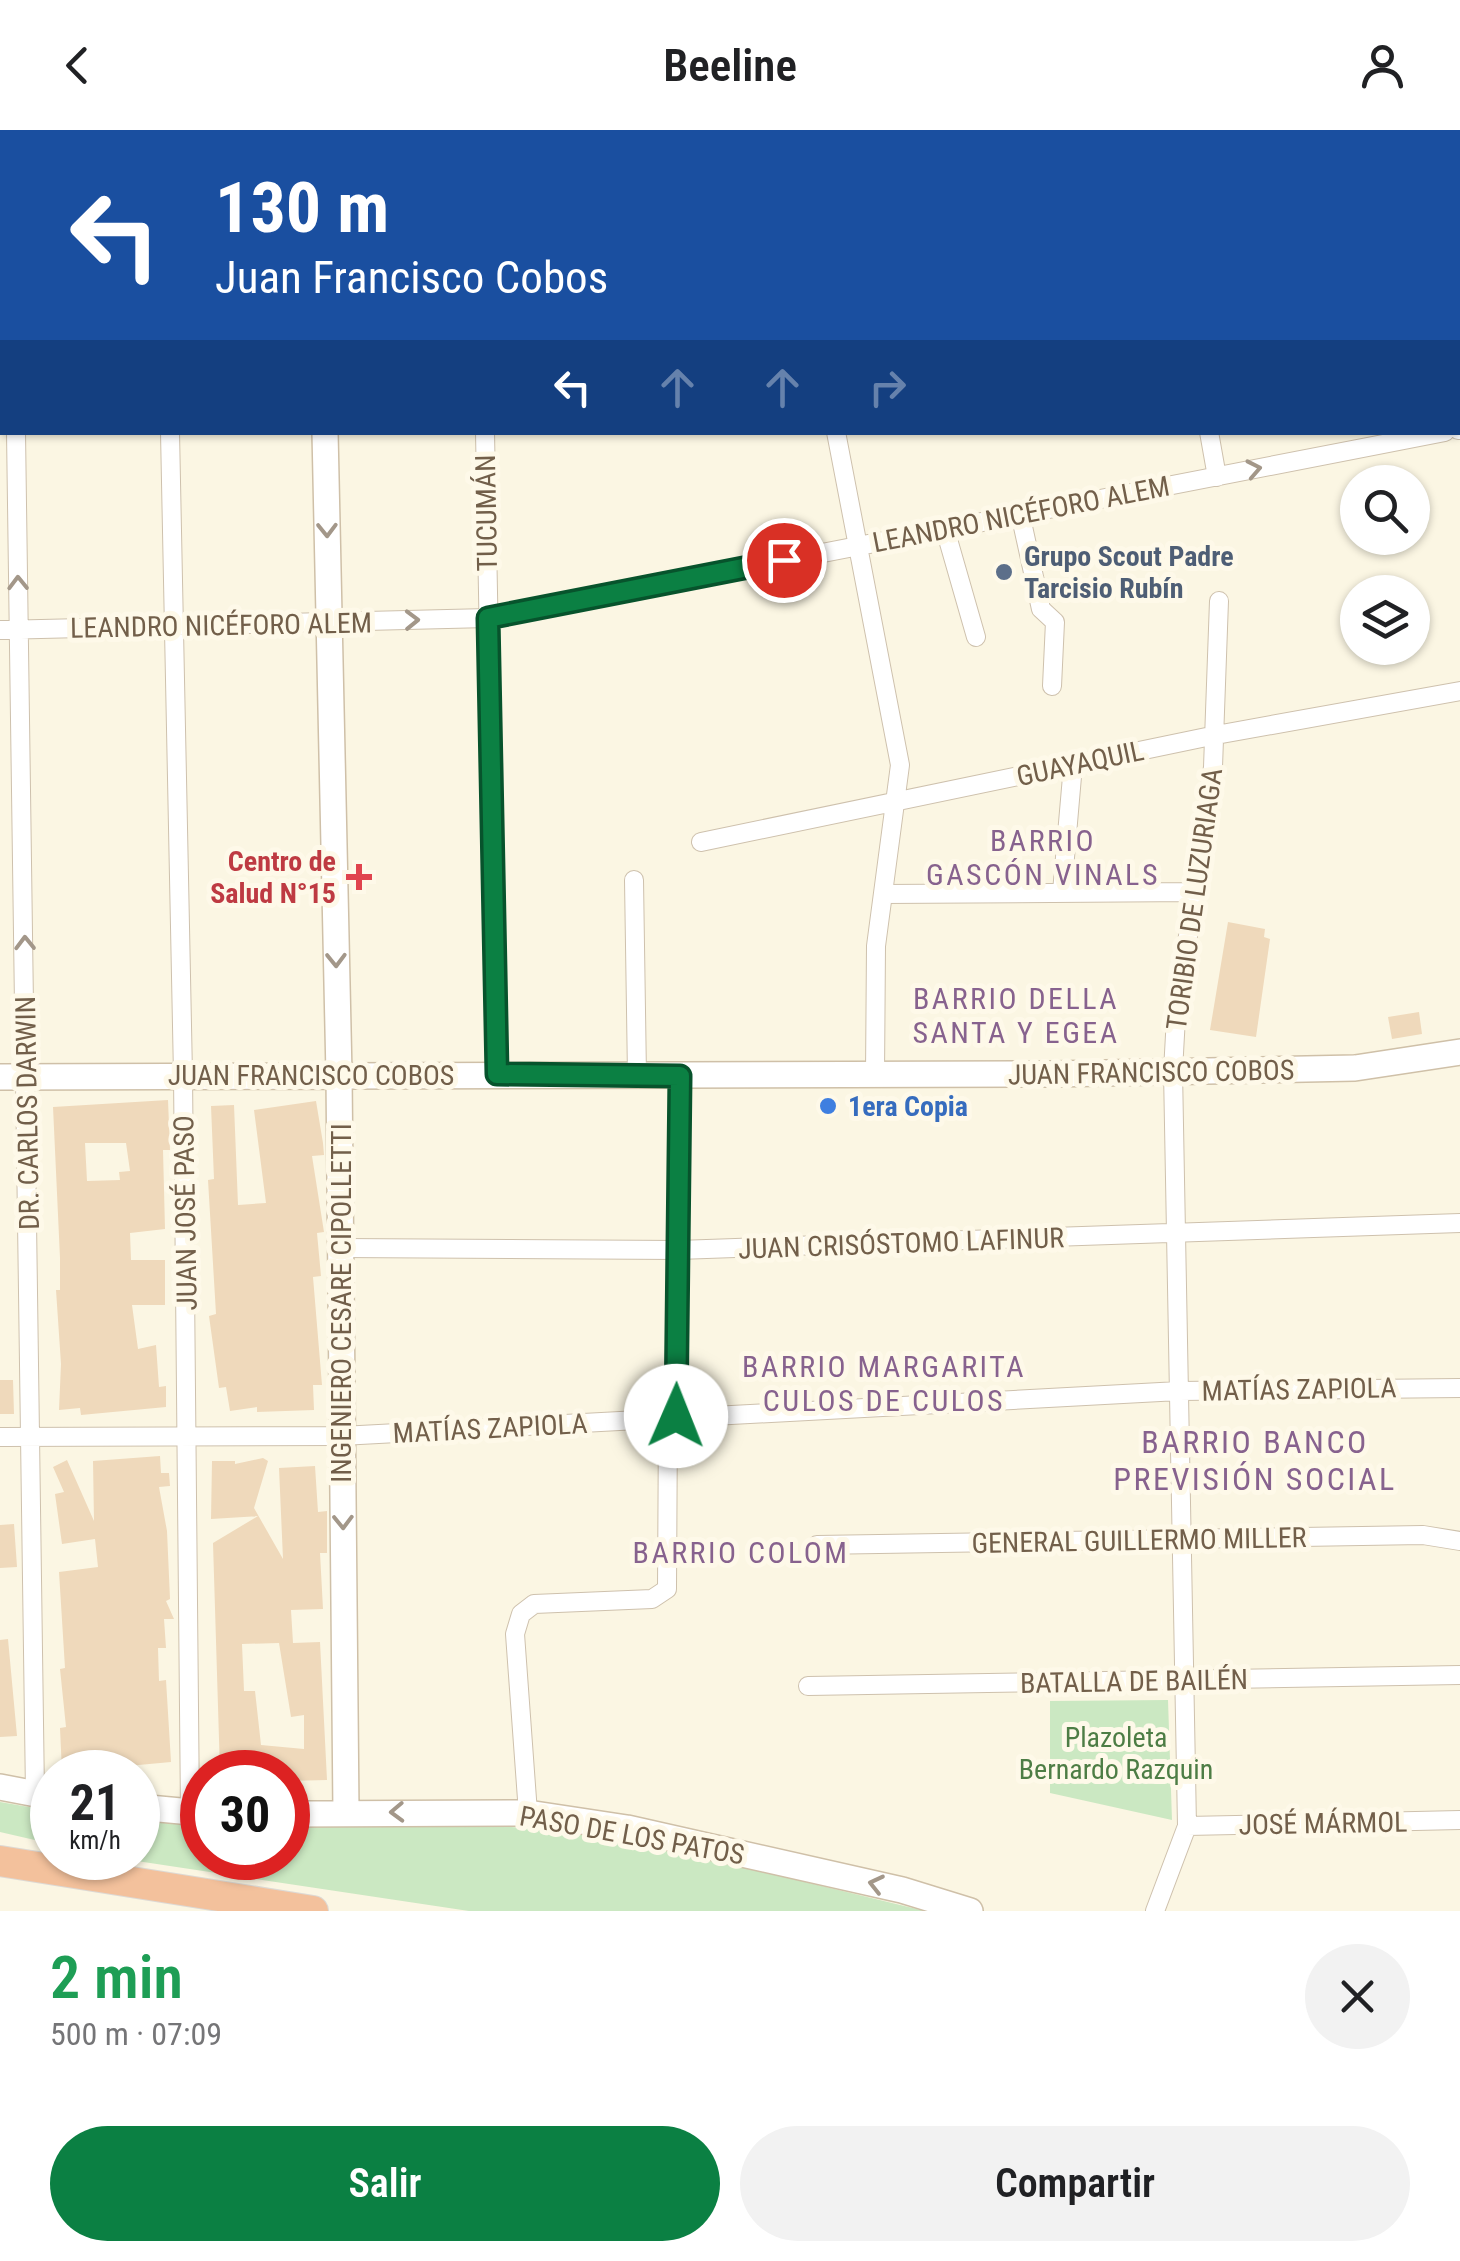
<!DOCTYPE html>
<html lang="es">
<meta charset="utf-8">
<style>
:root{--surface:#fff;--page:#f2f2f2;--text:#202124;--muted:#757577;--accent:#0b8043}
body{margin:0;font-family:"Roboto Condensed",sans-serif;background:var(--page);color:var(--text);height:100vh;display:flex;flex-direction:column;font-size:38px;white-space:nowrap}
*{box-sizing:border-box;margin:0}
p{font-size:32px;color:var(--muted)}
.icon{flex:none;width:55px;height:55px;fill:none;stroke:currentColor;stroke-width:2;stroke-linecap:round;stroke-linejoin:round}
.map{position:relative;height:1781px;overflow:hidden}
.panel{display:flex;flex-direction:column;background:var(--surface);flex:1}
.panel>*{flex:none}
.hud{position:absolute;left:0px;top:0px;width:1460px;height:305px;box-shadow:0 2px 8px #0004;background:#1a4fa0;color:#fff;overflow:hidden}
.fabs{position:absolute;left:1340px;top:335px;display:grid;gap:20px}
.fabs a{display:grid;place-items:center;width:90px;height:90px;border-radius:50%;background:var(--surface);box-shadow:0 2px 8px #0004;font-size:50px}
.speed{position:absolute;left:30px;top:1620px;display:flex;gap:20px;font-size:50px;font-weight:700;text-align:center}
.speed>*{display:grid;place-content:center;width:130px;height:130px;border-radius:50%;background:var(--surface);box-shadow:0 2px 8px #0004;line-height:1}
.speed small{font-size:25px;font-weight:400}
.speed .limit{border:15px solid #d22;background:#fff;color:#111}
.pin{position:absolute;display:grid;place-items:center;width:85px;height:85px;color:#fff;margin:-42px;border:5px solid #fff;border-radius:50%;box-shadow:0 2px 10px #0007}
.me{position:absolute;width:110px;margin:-55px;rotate:1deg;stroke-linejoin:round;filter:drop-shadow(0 0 8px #0008)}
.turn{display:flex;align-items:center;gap:35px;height:210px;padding:0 50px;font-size:45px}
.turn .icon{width:130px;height:130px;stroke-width:2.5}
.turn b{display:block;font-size:70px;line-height:85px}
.lanes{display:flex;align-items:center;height:95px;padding:0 50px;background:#0003;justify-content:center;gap:50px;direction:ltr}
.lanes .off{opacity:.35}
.round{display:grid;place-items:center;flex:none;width:105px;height:105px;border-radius:52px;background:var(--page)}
.head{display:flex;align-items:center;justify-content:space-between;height:170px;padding:0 50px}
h1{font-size:60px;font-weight:600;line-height:75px;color:#1e9e55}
.primary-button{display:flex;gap:20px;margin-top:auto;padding:20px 50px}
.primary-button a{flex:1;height:115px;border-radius:60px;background:var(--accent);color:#fff;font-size:40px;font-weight:600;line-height:115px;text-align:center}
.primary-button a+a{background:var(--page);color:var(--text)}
header{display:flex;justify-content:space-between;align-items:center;height:130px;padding:0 50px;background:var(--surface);font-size:45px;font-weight:600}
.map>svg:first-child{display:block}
</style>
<header><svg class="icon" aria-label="back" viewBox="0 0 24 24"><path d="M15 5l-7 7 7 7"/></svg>Beeline<svg class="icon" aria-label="person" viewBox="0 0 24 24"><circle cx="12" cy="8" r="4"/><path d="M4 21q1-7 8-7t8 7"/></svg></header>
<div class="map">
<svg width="1460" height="1781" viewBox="0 0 1460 1781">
<rect width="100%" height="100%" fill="#fbf6e3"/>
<path fill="#cbe8c2" d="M1168,1570l4,120 -122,-27v-92z
M0,1672l52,9v33l-52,-12z
M138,1691l64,5v32h86v-31l198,-2 76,6 119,21 244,59h-456l-352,-53h21z"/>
<path fill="#efd9bb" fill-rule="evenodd" d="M1228,792l37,7 -1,8 6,2 -14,98 -46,-7z
M1419,882l3,22 -30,5 -4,-22z
M168,970l2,50h-7l2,79 -35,4 1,27h34v45h-33l6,44 18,-4 3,42 7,-1v21l-85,8 -1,-7 -21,2 2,-46 -5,-74h4v-32l-7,-151zM85,1013h41l4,28 -11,1 1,8 -33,1z
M316,971l7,42 1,12 -12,1 12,76 -7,1 4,43 -8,1 9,108h-9l1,25 -57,2v-5l-27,4 -4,-24 -7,1 -10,-72 7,-2 -8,-134 6,-1 -3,-73 23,-1 4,100 28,-2 -12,-93z
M0,1250h13l1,34h-14z
M160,1326l1,17h8l1,13 -11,1 8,44 3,68 -4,2 8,18h-10l2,29h-8l1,33 7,-1 5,82 -54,5v5h-55l-2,-44 6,-1 -6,-58 5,-1 -6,-96 39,-5 -3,-28 -33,5 -7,-50 9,-2 -11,-25 14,-7 27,61 -1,-60z
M263,1328l5,3 -14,47 29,51 -4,-91 36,-2 3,46 9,-1v42h-7l3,56 -32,1 2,33 27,-1 7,138 -39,1 -7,-16h-35l1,7h-27l-7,-229 45,-27 -47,3 1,-58h23v3zM279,1513l12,74 13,-2v34l-43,-4 -6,-54h-11l-2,-47z
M14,1394l3,43 -17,1v-43z
M8,1509l9,97 -17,1v-97z"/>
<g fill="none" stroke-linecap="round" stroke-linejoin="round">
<g stroke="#cec1ad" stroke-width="20">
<path id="street" d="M11,0v2
M163,0v2
M478,0v2
M777,0l1,2
M949,0l21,2
M340,2l1,-2
M1149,2v-2
M1458,300h2
M16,302l19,1362
M170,302l13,643 7,738
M485,302l12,642
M836,302l64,333 -24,181 -1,129
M1209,302l8,45
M1020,383l21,96 14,13 -3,64
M945,399l31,108
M0,500l488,-12 957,-186
M701,712l515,-107 244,-44
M634,750l3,196
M1062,762l11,-127
M883,764l312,-2
M341,1118l337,2 782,-27
M676,1286l4,-340
M0,1307l341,-1 838,-45 281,-3
M817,1415l606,-10 37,6
M808,1556l652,-11
M528,1683l-13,-179 6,-20 13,-10 118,-5 15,-10 1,-172
M1187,1696l273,-6
M1155,1781l32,-85 -14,-755 3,-54 37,-250 6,-166"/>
</g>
<g stroke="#cfc0a8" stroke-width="28">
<path id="secondary" d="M319,0v2
M1458,7l2,-1
M0,54h2
M0,107h2
M325,302l14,643 7,738
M0,947l1053,-3 302,-6 105,-16
M0,1657l52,10
M138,1677l64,6
M288,1684l240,-1 99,15 275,62 68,21"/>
</g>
<g stroke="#ddd9d4" stroke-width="32">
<path id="highway" d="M0,1731l313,50"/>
</g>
<use href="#street" stroke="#fff" stroke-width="18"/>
<use href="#secondary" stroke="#fff" stroke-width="25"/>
<use href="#highway" stroke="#f3c19c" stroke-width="30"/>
</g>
<defs><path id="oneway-chevron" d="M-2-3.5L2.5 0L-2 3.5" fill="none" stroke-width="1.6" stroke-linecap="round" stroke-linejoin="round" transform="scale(2.5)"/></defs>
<g stroke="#a39789">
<use href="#oneway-chevron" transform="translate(1254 339) rotate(-11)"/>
<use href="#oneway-chevron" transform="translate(327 400) rotate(89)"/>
<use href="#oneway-chevron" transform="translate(18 453) rotate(-91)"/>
<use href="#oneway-chevron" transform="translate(412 490) rotate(-1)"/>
<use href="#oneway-chevron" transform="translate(25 813) rotate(-91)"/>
<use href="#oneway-chevron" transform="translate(336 830) rotate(89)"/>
<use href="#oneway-chevron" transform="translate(343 1392) rotate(89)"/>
<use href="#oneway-chevron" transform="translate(397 1682) rotate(178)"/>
<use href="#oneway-chevron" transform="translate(876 1754) rotate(-167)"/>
</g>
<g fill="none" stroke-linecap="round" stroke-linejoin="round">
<g stroke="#07532c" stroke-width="25">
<path id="route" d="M676,1286l4,-340 -183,-2 -9,-456 296,-58"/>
</g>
<use href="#route" stroke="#0b8043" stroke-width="18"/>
</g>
<circle fill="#5c6f8a" stroke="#fef9e9" stroke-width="4" cx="1004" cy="442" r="10"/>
<path fill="#e0444e" stroke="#fef9e9" stroke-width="4" d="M354 732h10v10h10v10h-10v10h-10v-10h-10v-10h10z"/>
<circle fill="#3f7fe0" stroke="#fef9e9" stroke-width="4" cx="828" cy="976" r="10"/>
<g text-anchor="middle" stroke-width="10" stroke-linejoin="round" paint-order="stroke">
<g font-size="28" fill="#725f4a" stroke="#fef9e9">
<text transform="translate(486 383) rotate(-91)" y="10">TUCUMÁN</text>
<text transform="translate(1021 384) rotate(-11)" y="10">LEANDRO NICÉFORO ALEM</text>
<text transform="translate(221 495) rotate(-1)" y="10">LEANDRO NICÉFORO ALEM</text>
<text transform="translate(1080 633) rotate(-12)" y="10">GUAYAQUIL</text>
<text transform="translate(1194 769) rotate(-82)" y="10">TORIBIO DE LUZURIAGA</text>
<text transform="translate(1151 942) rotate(-1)" y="10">JUAN FRANCISCO COBOS</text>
<text x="311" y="955">JUAN FRANCISCO COBOS</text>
<text transform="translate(27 983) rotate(-91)" y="10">DR. CARLOS DARWIN</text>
<text transform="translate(185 1083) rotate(-91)" y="10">JUAN JOSÉ PASO</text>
<text transform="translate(901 1113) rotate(-2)" y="10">JUAN CRISÓSTOMO LAFINUR</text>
<text transform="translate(341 1173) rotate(-90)" y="10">INGENIERO CESARE CIPOLLETTI</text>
<text transform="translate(1299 1259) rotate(-1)" y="10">MATÍAS ZAPIOLA</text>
<text transform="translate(490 1298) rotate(-3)" y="10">MATÍAS ZAPIOLA</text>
<text transform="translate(1139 1410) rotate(-1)" y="10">GENERAL GUILLERMO MILLER</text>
<text transform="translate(1134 1551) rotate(-1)" y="10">BATALLA DE BAILÉN</text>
<text transform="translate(1323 1693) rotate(-1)" y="10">JOSÉ MÁRMOL</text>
<text transform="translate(632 1705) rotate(10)" y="10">PASO DE LOS PATOS</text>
</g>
<g font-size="28" font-weight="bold" fill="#4e5e75" stroke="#fef9e9" text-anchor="start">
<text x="1024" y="436">Grupo Scout Padre<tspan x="1024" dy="32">Tarcisio Rubín</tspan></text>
</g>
<g font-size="28" font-weight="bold" fill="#be3a42" stroke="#fef9e9" text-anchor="end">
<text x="336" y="741">Centro de<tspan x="336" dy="32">Salud N°15</tspan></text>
</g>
<g font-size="28" font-weight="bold" fill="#366cbe" stroke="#fef9e9" text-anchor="start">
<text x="848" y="986">1era Copia</text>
</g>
<g font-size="28" fill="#4d7d45" stroke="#fef9e9">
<text x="1116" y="1617">Plazoleta<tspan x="1116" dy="32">Bernardo Razquin</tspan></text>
</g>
<g font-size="30" letter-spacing="2.5" fill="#87628e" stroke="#fef9e9">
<text x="1043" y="721">BARRIO<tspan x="1043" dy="34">GASCÓN VINALS</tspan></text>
<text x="1016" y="879">BARRIO DELLA<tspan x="1016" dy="34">SANTA Y EGEA</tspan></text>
<text x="884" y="1247">BARRIO MARGARITA<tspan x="884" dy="34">CULOS DE CULOS</tspan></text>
<text x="741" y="1433">BARRIO COLOM</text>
</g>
<g font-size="32" letter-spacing="2.5" fill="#87628e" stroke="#fef9e9">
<text x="1255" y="1323">BARRIO BANCO<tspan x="1255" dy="37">PREVISIÓN SOCIAL</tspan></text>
</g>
</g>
</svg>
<div class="fabs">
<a><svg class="icon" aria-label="search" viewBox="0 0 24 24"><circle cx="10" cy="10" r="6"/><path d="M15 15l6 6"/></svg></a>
<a><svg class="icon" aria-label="layers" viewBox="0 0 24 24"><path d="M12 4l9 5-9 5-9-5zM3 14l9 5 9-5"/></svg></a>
</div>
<div class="speed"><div>21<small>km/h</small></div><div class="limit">30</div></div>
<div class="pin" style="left:784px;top:430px;background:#d93025"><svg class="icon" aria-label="arrive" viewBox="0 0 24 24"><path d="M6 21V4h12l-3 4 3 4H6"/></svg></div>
<svg class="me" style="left:676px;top:1286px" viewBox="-20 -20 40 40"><circle r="19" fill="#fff"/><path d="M0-13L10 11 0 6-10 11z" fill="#0b8043"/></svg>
<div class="hud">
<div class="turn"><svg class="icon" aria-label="left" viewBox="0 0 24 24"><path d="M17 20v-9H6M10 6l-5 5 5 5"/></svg><div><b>130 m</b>Juan Francisco Cobos</div></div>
<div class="lanes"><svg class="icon" aria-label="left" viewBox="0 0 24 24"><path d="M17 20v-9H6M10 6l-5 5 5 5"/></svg><svg class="icon off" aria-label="ahead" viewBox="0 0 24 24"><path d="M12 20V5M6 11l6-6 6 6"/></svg><svg class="icon off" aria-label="ahead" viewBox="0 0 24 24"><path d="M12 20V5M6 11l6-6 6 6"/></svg><svg class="icon off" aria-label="right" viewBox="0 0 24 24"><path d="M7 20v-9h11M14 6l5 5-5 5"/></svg></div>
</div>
</div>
<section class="panel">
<div class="head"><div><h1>2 min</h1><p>500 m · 07:09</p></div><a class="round"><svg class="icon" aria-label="close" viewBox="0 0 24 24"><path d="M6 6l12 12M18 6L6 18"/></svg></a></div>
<div class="primary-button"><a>Salir</a><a>Compartir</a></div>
</section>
